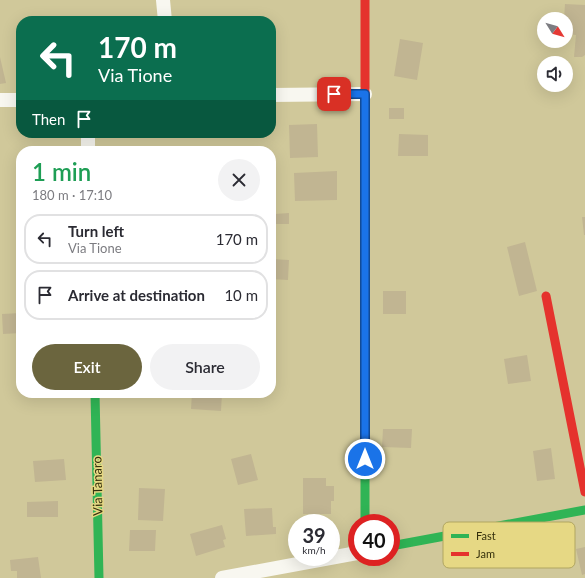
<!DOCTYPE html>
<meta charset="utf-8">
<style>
:root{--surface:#fff;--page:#f2f2f3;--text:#2b2b33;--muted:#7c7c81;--line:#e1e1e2;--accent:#6b653e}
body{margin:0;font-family:Lato,sans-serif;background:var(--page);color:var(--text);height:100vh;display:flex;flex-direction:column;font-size:15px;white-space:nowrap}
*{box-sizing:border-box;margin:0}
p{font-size:13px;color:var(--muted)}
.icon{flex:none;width:22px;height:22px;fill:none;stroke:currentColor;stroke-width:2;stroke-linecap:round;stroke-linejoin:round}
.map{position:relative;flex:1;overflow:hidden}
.drawer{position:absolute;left:16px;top:146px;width:260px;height:252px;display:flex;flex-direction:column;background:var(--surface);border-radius:16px;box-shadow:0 4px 16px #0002}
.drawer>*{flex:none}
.banner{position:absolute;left:16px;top:16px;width:260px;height:122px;border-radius:16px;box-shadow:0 4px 16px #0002;background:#0b6e4f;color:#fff;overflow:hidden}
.needle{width:26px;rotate:127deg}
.tools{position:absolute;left:537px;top:12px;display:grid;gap:8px}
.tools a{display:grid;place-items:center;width:36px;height:36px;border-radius:50%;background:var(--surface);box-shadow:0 4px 16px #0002;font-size:20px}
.speed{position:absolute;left:288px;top:514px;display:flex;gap:8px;font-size:20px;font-weight:700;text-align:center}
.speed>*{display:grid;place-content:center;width:52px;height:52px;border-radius:50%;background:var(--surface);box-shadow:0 4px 16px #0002;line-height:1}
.speed small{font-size:10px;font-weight:400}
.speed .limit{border:6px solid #d22;background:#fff;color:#111}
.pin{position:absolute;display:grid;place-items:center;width:34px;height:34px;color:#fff;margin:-17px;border-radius:8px;box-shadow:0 2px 6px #0006}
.me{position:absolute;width:44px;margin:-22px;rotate:0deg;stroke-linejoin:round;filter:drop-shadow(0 0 3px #0008)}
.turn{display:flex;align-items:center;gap:14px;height:84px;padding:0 16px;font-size:18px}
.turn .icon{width:52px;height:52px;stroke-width:2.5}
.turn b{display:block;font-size:28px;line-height:34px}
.then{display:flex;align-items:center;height:38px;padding:0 16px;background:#0003;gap:8px;font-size:15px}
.round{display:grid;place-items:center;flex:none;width:42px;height:42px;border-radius:21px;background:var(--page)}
.headline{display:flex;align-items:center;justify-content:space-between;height:68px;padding:0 16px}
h1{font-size:24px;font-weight:600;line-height:30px;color:#1e9e55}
.cta{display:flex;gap:8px;margin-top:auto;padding:8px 16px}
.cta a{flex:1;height:46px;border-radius:24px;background:var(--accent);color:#fff;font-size:16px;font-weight:600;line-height:46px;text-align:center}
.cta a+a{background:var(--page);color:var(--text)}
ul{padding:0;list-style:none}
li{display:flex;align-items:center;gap:12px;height:50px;margin:0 8px 6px;padding:0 8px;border:2px solid var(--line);border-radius:16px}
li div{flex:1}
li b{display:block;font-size:15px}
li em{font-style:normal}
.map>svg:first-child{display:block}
</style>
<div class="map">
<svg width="585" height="578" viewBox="0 0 585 578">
<rect width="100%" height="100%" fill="#d0c89a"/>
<path fill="#c1b592" d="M565,4l20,1v50l-3,2h-8l2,-22 -10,-1v-15h-2z
M400,39l23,4 -6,37 -23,-4z
M0,57l6,26 -6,1z
M389,108h15v11h-15z
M317,124l1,33 -28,1 -1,-33z
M399,134l29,1v21h-30z
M222,149v2h-30v-1z
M248,149h22l-1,2h-21z
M337,171v29l-42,1 -1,-28z
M289,213v11h-14v-10z
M582,217h3v18h-1z
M525,242l12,49 -18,5 -12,-49z
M271,259l18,1 -1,20 -17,-1z
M383,291h23v23h-23z
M21,313v20l-18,1 -1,-20z
M527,355l4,26 -23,3 -4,-25z
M192,393h30l-1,18 -30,-2z
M383,429h29l-1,19 -29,-1z
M551,448l4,31 -18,2 -4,-30z
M251,454l7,26 -20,5 -7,-26z
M64,459l2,21 -31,2 -2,-21z
M303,478h23v8h8v15h-3v13h-28z
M139,488l26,1 -2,32 -25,-1z
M58,501v16h-31v-15z
M272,508l1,19h3v7l-30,2 -2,-27z
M222,525l4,14 -3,1 2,7 -29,9 -6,-22z
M130,530h26l-1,21h-26z
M585,547v27l-3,1 -6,-26z
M38,557l3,21h-24v-7h-6l-1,-11z"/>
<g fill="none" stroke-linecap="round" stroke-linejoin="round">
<path stroke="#f8f7f0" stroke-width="14" d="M163,0l2,21
M271,95l94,-1
M0,100h21
M88,133v18
M222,578l135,-25"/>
<path stroke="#30b455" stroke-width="9" d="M365,178v345
M95,393l4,185
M391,546l194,-36"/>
<path stroke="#e5322d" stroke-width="9" d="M365,0v178
M546,296l39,196"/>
</g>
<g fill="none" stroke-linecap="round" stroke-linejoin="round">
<g stroke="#114b97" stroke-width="10">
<path id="route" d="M334,94h31v365"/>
</g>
<use href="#route" stroke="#1a73e8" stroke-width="7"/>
</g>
<g text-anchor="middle" stroke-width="3" stroke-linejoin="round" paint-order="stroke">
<g font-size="13" fill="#35300c" stroke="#e6d884">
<text transform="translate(97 486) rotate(-91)" y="5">Via Tanaro</text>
</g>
</g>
<rect x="443" y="522" width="132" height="46" rx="6" fill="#e6d884" stroke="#b1a660" stroke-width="1"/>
<rect x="451" y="534" width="18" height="4" fill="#30b455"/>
<rect x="451" y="552" width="18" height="4" fill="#e5322d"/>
<g font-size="11" fill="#35300c">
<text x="476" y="540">Fast</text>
<text x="476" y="558">Jam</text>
</g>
</svg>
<div class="tools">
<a><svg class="needle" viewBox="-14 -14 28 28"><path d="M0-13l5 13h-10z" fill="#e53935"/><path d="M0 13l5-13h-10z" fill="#7c7c81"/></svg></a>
<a><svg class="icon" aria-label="sound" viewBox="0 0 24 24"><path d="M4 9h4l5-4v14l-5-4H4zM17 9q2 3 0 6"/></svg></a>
</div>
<div class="speed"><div>39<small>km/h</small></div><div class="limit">40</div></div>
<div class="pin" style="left:334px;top:94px;background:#d93025"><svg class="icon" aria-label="arrive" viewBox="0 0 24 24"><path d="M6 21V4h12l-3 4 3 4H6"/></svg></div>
<svg class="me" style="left:365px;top:459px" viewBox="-20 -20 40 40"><circle r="17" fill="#1a73e8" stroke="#fff" stroke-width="3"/><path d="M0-11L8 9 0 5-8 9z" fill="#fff"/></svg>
<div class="banner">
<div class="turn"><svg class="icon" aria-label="left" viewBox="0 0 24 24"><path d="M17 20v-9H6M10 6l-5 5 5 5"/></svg><div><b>170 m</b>Via Tione</div></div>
<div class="then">Then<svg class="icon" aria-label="arrive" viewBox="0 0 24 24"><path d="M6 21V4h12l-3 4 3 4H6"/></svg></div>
</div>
<section class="drawer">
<div class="headline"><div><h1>1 min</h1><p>180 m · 17:10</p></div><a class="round"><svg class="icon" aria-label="close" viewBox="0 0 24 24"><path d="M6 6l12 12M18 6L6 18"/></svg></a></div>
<ul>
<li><svg class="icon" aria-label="left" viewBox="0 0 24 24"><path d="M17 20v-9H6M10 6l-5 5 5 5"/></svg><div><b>Turn left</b><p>Via Tione</p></div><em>170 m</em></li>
<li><svg class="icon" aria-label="arrive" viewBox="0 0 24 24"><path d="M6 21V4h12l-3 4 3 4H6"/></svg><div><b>Arrive at destination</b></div><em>10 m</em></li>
</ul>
<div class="cta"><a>Exit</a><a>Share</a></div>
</section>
</div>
